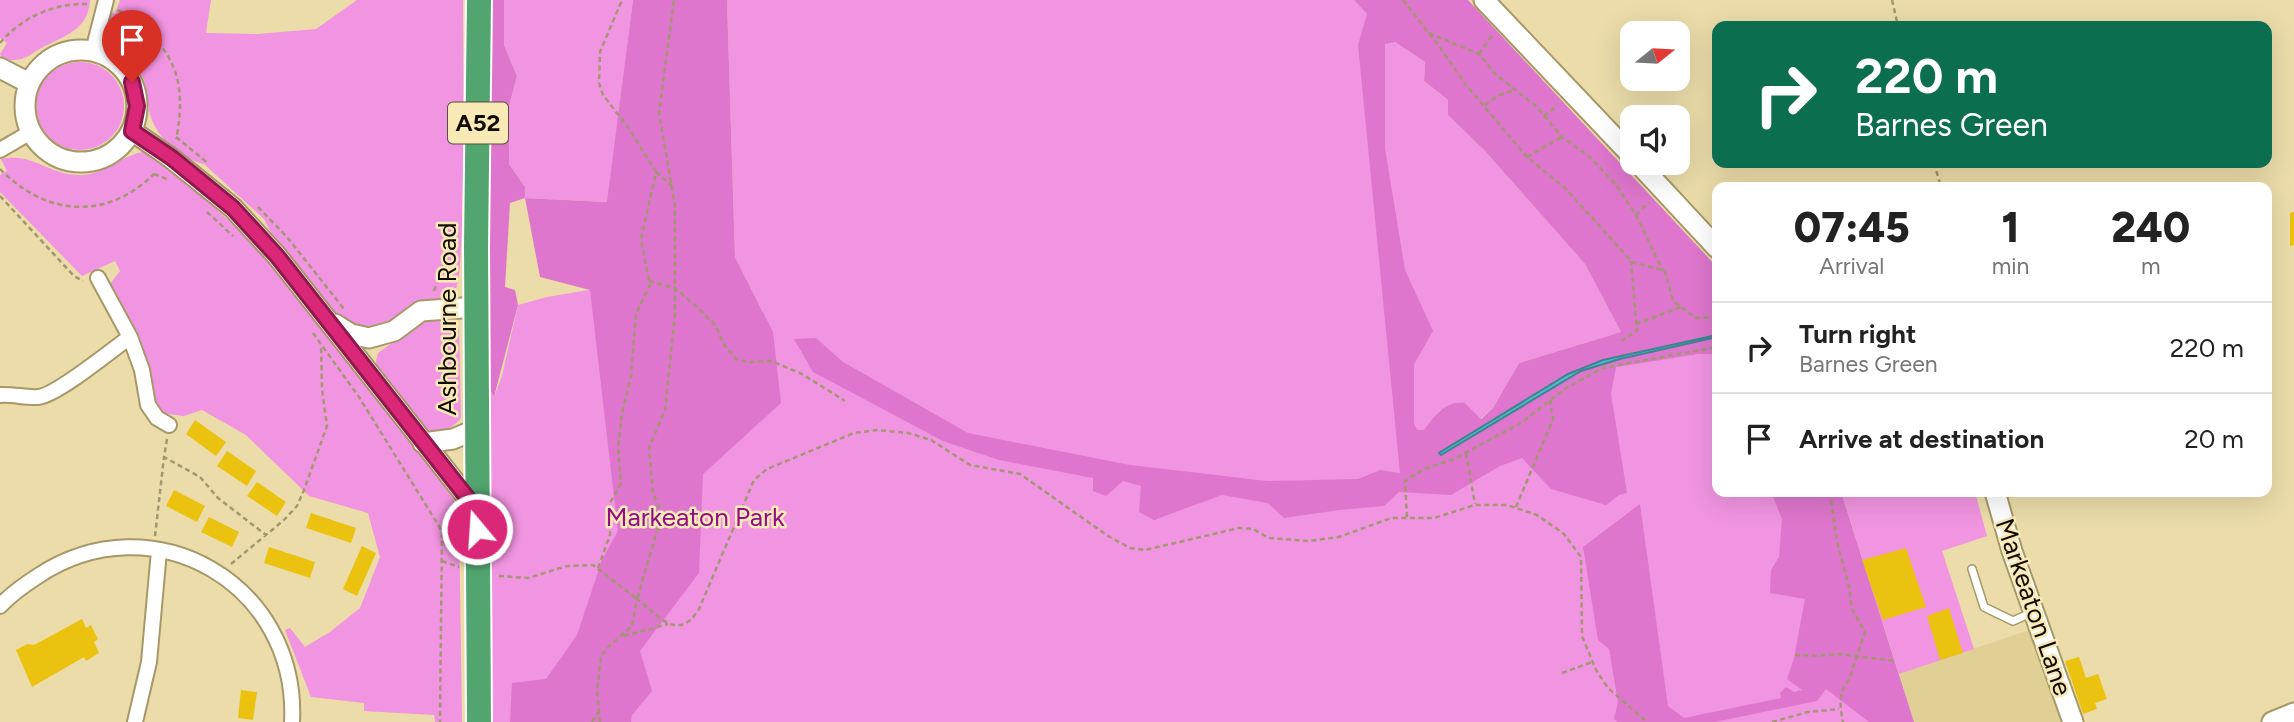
<!DOCTYPE html>
<style>
:root{--surface:#fff;--page:#f6f6f6;--text:#222;--muted:#767676;--line:#e0e0e0}
body{margin:0;font-family:Figtree,sans-serif;background:var(--page);color:var(--text);height:100vh;display:flex;flex-direction:column;font-size:26px;white-space:nowrap}
*{box-sizing:border-box;margin:0}
p{font-size:23px;color:var(--muted)}
.icon{flex:none;width:38px;height:38px;fill:none;stroke:currentColor;stroke-width:2;stroke-linecap:round;stroke-linejoin:round}
.map{position:relative;flex:1;overflow:hidden}
.side{position:absolute;left:1712px;top:182px;width:560px;height:315px;display:flex;flex-direction:column;background:var(--surface);border-radius:14px;box-shadow:0 7px 28px #0002}
.side>*{flex:none}
.banner{position:absolute;left:1712px;top:21px;width:560px;height:147px;border-radius:14px;box-shadow:0 7px 28px #0002;background:#0b6e4f;color:#fff;overflow:hidden}
.needle{width:46px;rotate:72deg}
.buttons{position:absolute;left:1620px;top:21px;display:grid;gap:14px}
.buttons a{display:grid;place-items:center;width:70px;height:70px;border-radius:14px;background:var(--surface);box-shadow:0 7px 28px #0002;font-size:35px}
.pin{position:absolute;display:grid;place-items:center;width:60px;height:60px;color:#fff;margin:-72px -30px;border-radius:50% 50% 50% 0;rotate:-45deg;box-shadow:0 0 7px #0007}
.pin .icon{rotate:45deg}
.me{position:absolute;width:77px;margin:-38px;rotate:342deg;stroke-linejoin:round;filter:drop-shadow(0 0 5px #0008)}
.turn{display:flex;align-items:center;gap:24px;height:147px;padding:0 28px;font-size:32px}
.turn .icon{width:91px;height:91px;stroke-width:2.5}
.turn b{display:block;font-size:49px;line-height:60px}
.eta{display:flex;justify-content:space-evenly;align-items:center;height:119px;text-align:center}
.eta b{font-size:42px;font-weight:800;line-height:49px}
ul{padding:0;list-style:none}
li{display:flex;align-items:center;gap:21px;height:91px;padding:0 28px;border-top:2px solid var(--line)}
li div{flex:1}
li b{display:block;font-size:26px}
li em{font-style:normal}
.map>svg:first-child{display:block}
</style>
<div class="map">
<svg width="2294" height="722" viewBox="0 0 2294 722">
<rect width="100%" height="100%" fill="#ebdca9"/>
<path fill="#e1d095" d="M2032,629l30,93h-148l-15,-48z"/>
<path fill="#f194e1" d="M0,0h90c-1,27 -22,35 -43,45 -17,8 -24,20 -45,13l-2,-4 7,-11 -7,-5z
M120,0h91l-5,33 52,1 58,-5 41,-29h106c0,36 3,274 -7,288 -14,18 -64,33 -85,43l-33,-12 -66,-84 -8,-16 -60,-55c-25,-6 -50,-28 -55,-54 -3,-13 -2,-25 -8,-37 -13,-26 -44,-25 -32,-62l6,3z
M504,0h129l-25,202 -83,-4v-11l-16,-23v-58l8,-30 -13,-31z
M727,0h627l41,42 30,20 -1,19 24,19v15l37,36 100,113 36,68 -102,31 -26,45 -13,11 -15,-16 -25,7 -15,20 120,-21 72,-43 82,-12h18v138h73l82,230h-1385l2,-334 5,9 8,-21 16,-71 29,-8 71,-12 145,27 -28,-55z
M36 106a44 44 0 1 1 88 0a44 44 0 1 1-88 0Z
M142,152l12,5 31,24 76,69 176,223 17,27 5,18 3,204h-27l-1,-7 -70,-4v-8l-53,-6 -26,-67 5,-2 15,19 25,-15 30,-24 20,-51 -12,-44 -59,-17 -63,-61 -44,-25 -18,6 -24,-3 -5,-8 -8,-46 -37,-75 10,-13 -5,-10 -33,15 -82,-84v-17l7,-4 -6,-12c33,-7 48,17 80,16 24,-1 39,-18 61,-23z
M441,317l11,3 7,8 2,90c-11,13 -20,15 -37,13l-49,-65 3,-13 48,-35z
M1841,492h134l12,44 -45,15 32,98 -75,25z"/>
<path fill="#de76cd" fill-rule="evenodd" d="M490,0h14v45l13,31 -8,30v58l16,23v11l82,4 26,-202h94l8,257 38,75 8,71 -78,71 -4,99 -59,78 12,40 -20,24 -1,7h-121l2,-39 34,-4 31,-44 25,-75 16,-29 -28,-241 -50,-13 -15,-79 -15,5 -5,84 10,3 3,15 -24,92 -5,-9z
M1354,0h114l249,267v87h-18l-83,13 -5,27 16,99 -8,2 -13,10 -55,-16 -29,-31 -22,8 -49,29 -52,-3 -15,14 -45,4 -55,8 -16,-15 -46,-8 -68,25 -15,-8 2,-26 -18,-5 -17,15 -13,-5v-13l-94,-18 -56,-19 -130,-69 -19,-33 22,-1 27,24 125,71 162,32 137,16 91,-2 22,-9 20,3 -42,-428 9,-31zM1395,42l30,20 -1,19 24,19v15l37,36 100,113 36,68 -102,31 -26,45 -12,11 -16,-16c-21,-2 -29,12 -41,27h-7l-3,-7v-59l19,-33 -28,-61 -20,-122v-104z
M1771,492h70l73,230h-45l-43,-33 -9,12 -102,21h-97l-4,-3 4,-17 -9,-53 -11,-9 -15,-93 57,-43 28,202 16,12 97,-20 -1,-5 6,-6 8,5 8,-2 -15,-11 7,-21 11,-59 -35,-6 1,-23 8,-13 3,-38z"/>
<path fill="#51b9cf" stroke="#3e8591" stroke-width="2" d="M1717,335v2l-97,22 -39,12 -140,84 -2,-2 129,-79 35,-14z"/>
<path fill="#ebc210" d="M2294,212v33l-4,1v-33z
M195,420l31,22 -10,14 -30,-22z
M227,451l29,20 -9,15 -30,-20z
M257,482l29,20 -9,14 -30,-20z
M174,490l31,16 -8,16 -31,-16z
M311,513l45,15 -5,15 -45,-15z
M209,517l30,15 -7,15 -31,-15z
M362,546l14,7 -19,43 -14,-7z
M269,547l46,15 -5,16 -46,-15z
M1906,548l20,59 -43,13 -21,-60z
M1949,608l14,45 -23,7 -13,-44z
M82,619l4,9 5,-3 7,14 -4,3 5,11 -13,8 -2,-4 -52,30 -16,-37 11,-6 7,1z
M2079,657l7,21 12,-4 9,25 -12,4 2,6 -14,5 -18,-53z
M241,690l16,2 -4,28 -15,-2z"/>
<g fill="none" stroke-linecap="round" stroke-linejoin="round">
<g stroke="#a79868" stroke-width="10">
<path id="lane" d="M1972,569l12,38 29,14 20,-9"/>
</g>
<g stroke="#a79868" stroke-width="18">
<path id="street" d="M93,51l13,-51
M0,150l31,-18
M98,278l32,59 12,33 6,35 9,13 12,7
M0,395c13,-1 26,3 38,2 18,-1 75,-48 92,-60
M0,606c11,-12 24,-21 38,-30 115,-76 261,8 254,146
M135,722l14,-60 10,-111"/>
</g>
<g stroke="#a79868" stroke-width="23">
<path id="secondary" d="M1484,0l149,157
M25 106a56 56 0 1 1 112 0a56 56 0 1 1-112 0Z
M0,68l29,15
M132,131l39,27 62,50 44,48 200,254
M1638,163l79,85
M335,324l16,10 18,4 25,-7 27,-20 55,-4
M423,443l30,-4 24,-10
M1995,492l17,59 61,171
M2272,722l22,-9"/>
</g>
<g stroke="#fff" stroke-width="28">
<path id="highway" d="M479,722l-3,-475 3,-247"/>
</g>
<path stroke="#a39771" stroke-width="2.5" stroke-dasharray="5 3.5" stroke-linecap="butt" d="M1403,0l36,46 27,39 61,72 39,32 66,73 33,9 8,30 23,17 21,-1
M1892,0l6,26
M118,10c53,32 71,67 58,129
M1429,33l50,21 16,20 41,32 26,31 28,20 26,28 20,30 27,56
M0,43c22,-26 54,-40 88,-39
M1479,54l14,-20
M1485,105l12,-9 18,-6
M1544,116l14,-11
M176,137l33,27
M1527,157l35,-20
M1934,163l7,24
M0,169c46,47 106,52 154,5
M656,172l16,14
M154,174l13,5
M0,196l74,80 9,5
M258,207l29,30 57,72
M207,212l26,24
M1636,215l13,-13
M649,281l26,7 24,21 17,17 7,17 13,16 11,3 24,-1 31,13 43,27
M434,291l20,-52
M1636,324l45,-17
M313,333l46,64 83,134 -2,191
M1621,341l16,-10 -6,-70
M167,439l-3,18 36,20 18,21 48,37
M1466,453l9,51
M1830,492l7,50 12,45 3,22 13,23 -16,48c-11,12 -9,28 -6,42
M1516,507l37,-88 -3,-19
M1407,517l-2,-36 19,-12 30,-10 67,-36 45,-35 37,-20 114,-21
M155,536l9,-79
M442,561l17,6
M231,564l53,-44 13,-14 7,-16 23,-64 -5,-37 -1,-44
M598,568l12,-33v-32l11,-20 -3,-36 4,-34 9,-37 5,-62 14,-29 -9,-46 15,-67 -26,-42 -27,-35 -4,-12 1,-31 22,-52
M499,576l29,2 39,-12 26,-1 44,34 25,-85 -9,-21 -4,-45 16,-38 10,-96v-109l-16,-92 15,-113
M624,636l44,-12
M1795,655l23,1 22,-2 54,7
M1562,673l30,-11
M592,722l7,-11
M600,722l-3,-31 4,-34 5,-8 26,-23 5,-27c22,17 41,44 62,10l55,-129 13,-11 87,-36 23,-3 31,3 23,7 39,25 50,9 88,62 22,12 15,2 94,-22 14,1 16,9 39,3 31,-4 52,-19h43l41,-13h32l30,10 27,19 17,23 1,79 14,34 12,18 39,34
M1772,722l36,-10 31,-3"/>
<use href="#lane" stroke="#fff" stroke-width="7"/>
<use href="#street" stroke="#fff" stroke-width="14"/>
<use href="#secondary" stroke="#fff" stroke-width="19"/>
<use href="#highway" stroke="#52a56f" stroke-width="24"/>
</g>
<g fill="none" stroke-linecap="round" stroke-linejoin="round">
<g stroke="#8e194d" stroke-width="18">
<path id="route" d="M132,82l5,24 -5,25 40,27 61,50 44,48 200,254v19"/>
</g>
<use href="#route" stroke="#db2777" stroke-width="12"/>
</g>
<g text-anchor="middle" stroke-width="5" stroke-linejoin="round" paint-order="stroke">
<rect fill="#f8e9b6" stroke="#564e37" stroke-width="2" x="448" y="102.5" width="60" height="41" rx="5"/>
<g font-size="24" font-weight="bold" fill="#110b00">
<text x="478" y="131">A52</text>
</g>
<g font-size="26" fill="#110b00" stroke="#f8e9b6">
<text transform="translate(447 319) rotate(-90)" y="9">Ashbourne Road</text>
<text transform="translate(2034 607) rotate(71)" y="9">Markeaton Lane</text>
</g>
<g font-size="26" fill="#920e84" stroke="#f8e9b6">
<text x="695" y="526">Markeaton Park</text>
</g>
</g>
</svg>
<div class="buttons">
<a><svg class="needle" viewBox="-14 -14 28 28"><path d="M0-13l5 13h-10z" fill="#e53935"/><path d="M0 13l5-13h-10z" fill="#767676"/></svg></a>
<a><svg class="icon" aria-label="sound" viewBox="0 0 24 24"><path d="M4 9h4l5-4v14l-5-4H4zM17 9q2 3 0 6"/></svg></a>
</div>
<div class="pin" style="left:132px;top:82px;background:#d93025"><svg class="icon" aria-label="arrive" viewBox="0 0 24 24"><path d="M6 21V4h12l-3 4 3 4H6"/></svg></div>
<svg class="me" style="left:477px;top:529px" viewBox="-20 -20 40 40"><circle r="17" fill="#db2777" stroke="#fff" stroke-width="3"/><path d="M0-11L8 9 0 5-8 9z" fill="#fff"/></svg>
<div class="banner">
<div class="turn"><svg class="icon" aria-label="right" viewBox="0 0 24 24"><path d="M7 20v-9h11M14 6l5 5-5 5"/></svg><div><b>220 m</b>Barnes Green</div></div>
</div>
<section class="side">
<div class="eta">
<div><b>07:45</b><p>Arrival</p></div>
<div><b>1</b><p>min</p></div>
<div><b>240</b><p>m</p></div>
</div>
<ul>
<li><svg class="icon" aria-label="right" viewBox="0 0 24 24"><path d="M7 20v-9h11M14 6l5 5-5 5"/></svg><div><b>Turn right</b><p>Barnes Green</p></div><em>220 m</em></li>
<li><svg class="icon" aria-label="arrive" viewBox="0 0 24 24"><path d="M6 21V4h12l-3 4 3 4H6"/></svg><div><b>Arrive at destination</b></div><em>20 m</em></li>
</ul>
</section>
</div>
